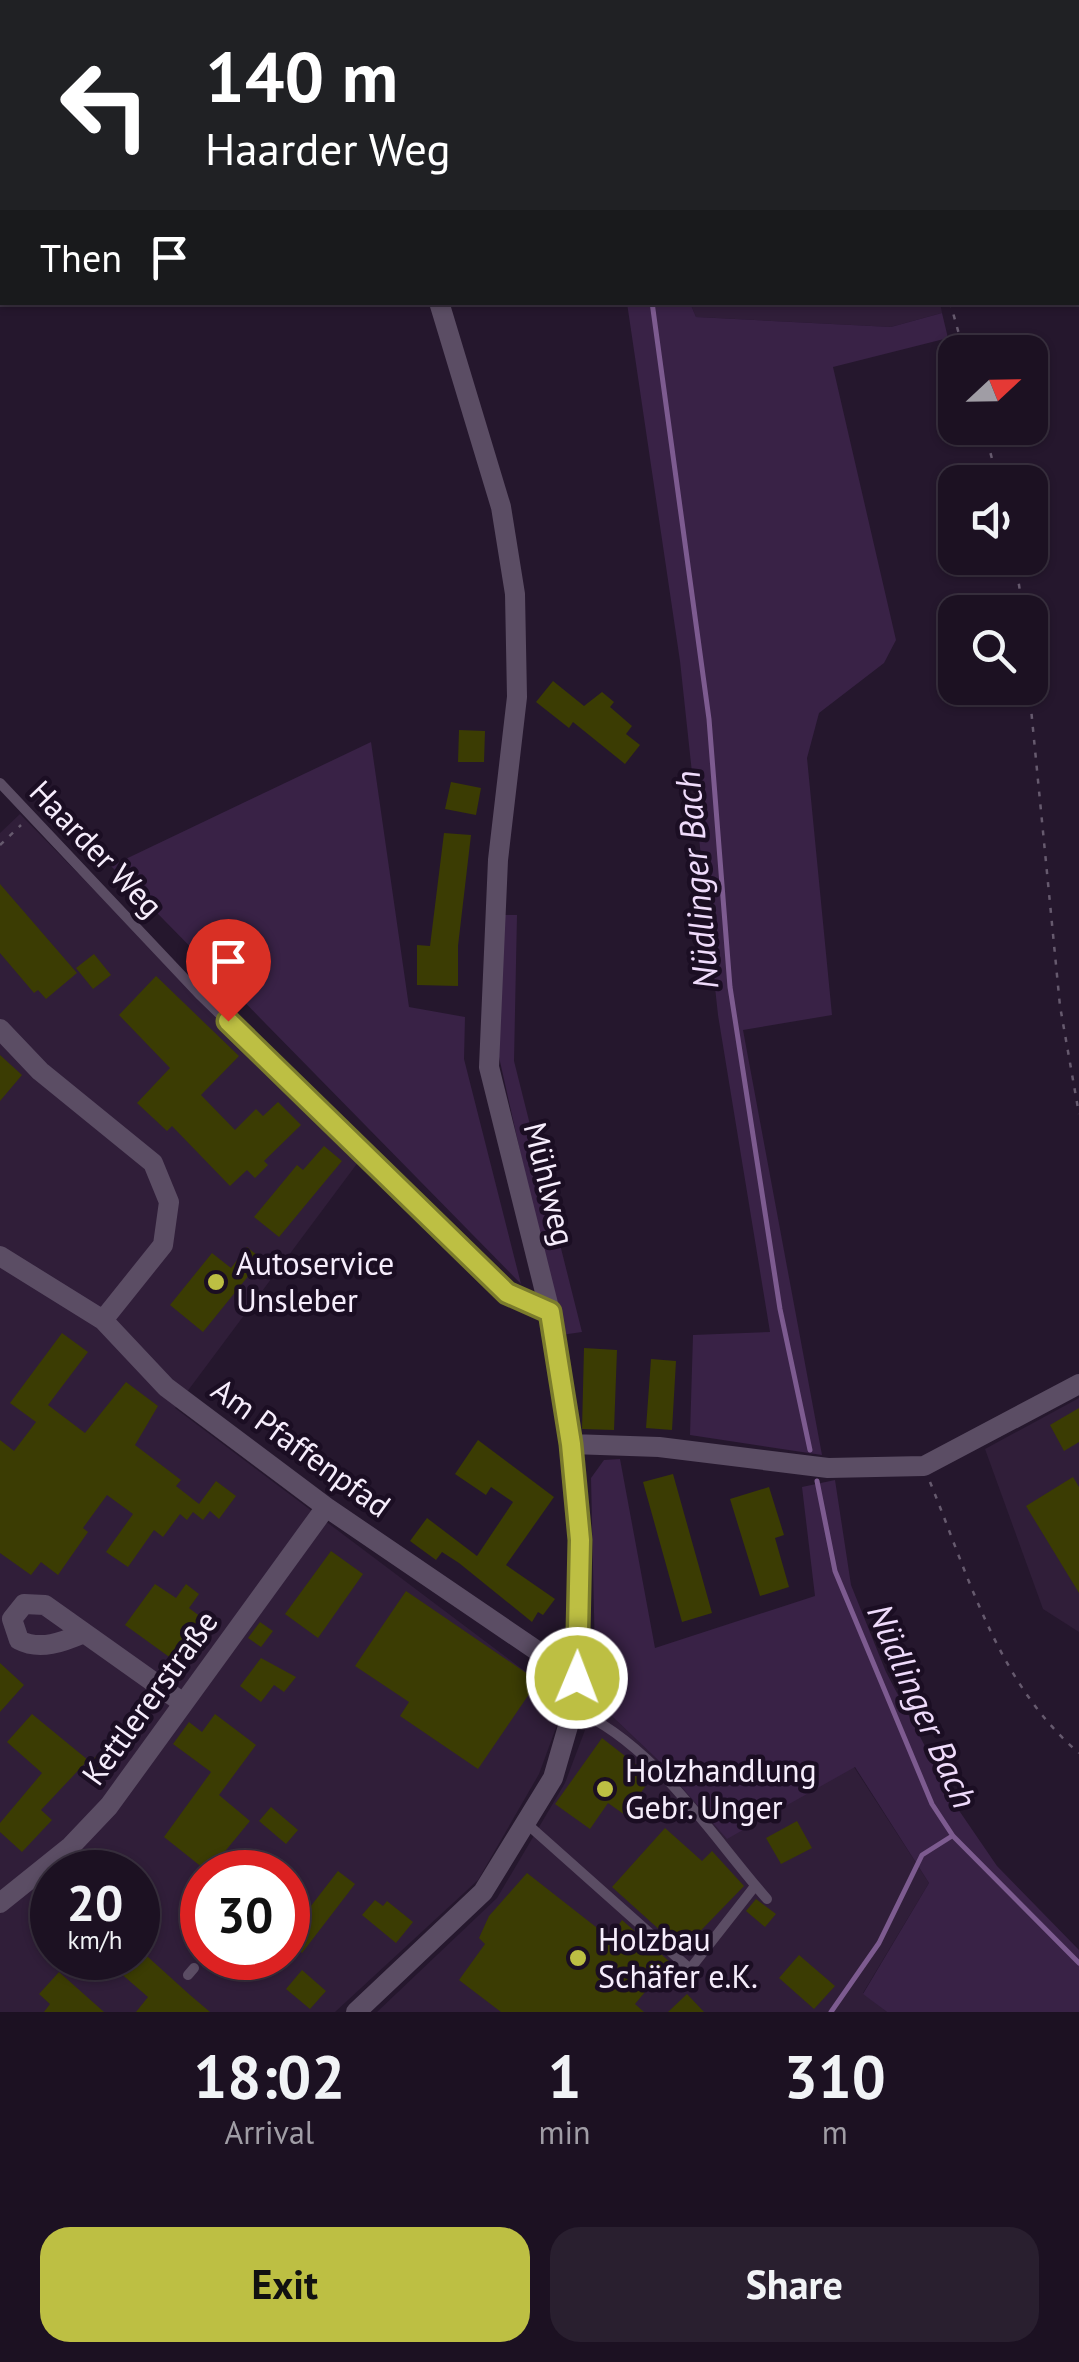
<!DOCTYPE html>
<meta charset="utf-8">
<style>
:root{--surface:#1c1122;--page:#291f2f;--text:#f1f3f6;--muted:#a09da5;--line:#3a3140;--accent:#bdbf43}
body{margin:0;font-family:"PT Sans",sans-serif;background:var(--page);color:var(--text);height:100vh;display:flex;flex-direction:column;font-size:38px;white-space:nowrap}
*{box-sizing:border-box;margin:0}
p{font-size:32px;color:var(--muted)}
.icon{flex:none;width:55px;height:55px;fill:none;stroke:currentColor;stroke-width:2;stroke-linecap:round;stroke-linejoin:round}
.map{position:relative;height:2012px;overflow:hidden}
.details{display:flex;flex-direction:column;background:var(--surface);flex:1}
.details>*{flex:none}
.guide{position:absolute;left:0px;top:0px;width:1080px;height:305px;box-shadow:0 2px 8px #0004,0 0 0 2px var(--line);background:#202124;color:#fff;overflow:hidden}
.needle{width:65px;rotate:68deg}
.fabs{position:absolute;left:938px;top:335px;display:grid;gap:20px}
.fabs a{display:grid;place-items:center;width:110px;height:110px;border-radius:20px;background:var(--surface);box-shadow:0 2px 8px #0004,0 0 0 2px var(--line);font-size:50px}
.speed{position:absolute;left:30px;top:1850px;display:flex;gap:20px;font-size:50px;font-weight:700;text-align:center}
.speed>*{display:grid;place-content:center;width:130px;height:130px;border-radius:50%;background:var(--surface);box-shadow:0 2px 8px #0004,0 0 0 2px var(--line);line-height:1}
.speed small{font-size:25px;font-weight:400}
.speed .limit{border:15px solid #d22;background:#fff;color:#111}
.pin{position:absolute;display:grid;place-items:center;width:85px;height:85px;color:#fff;margin:-102px -42px;border-radius:50% 50% 50% 0;rotate:-45deg;box-shadow:0 0 10px #0007}
.pin .icon{rotate:45deg}
.me{position:absolute;width:110px;margin:-55px;rotate:1deg;stroke-linejoin:round;filter:drop-shadow(0 0 8px #0008)}
.turn{display:flex;align-items:center;gap:35px;height:210px;padding:0 40px;font-size:45px}
.turn .icon{width:130px;height:130px;stroke-width:2.5}
.turn b{display:block;font-size:70px;line-height:85px}
.then{display:flex;align-items:center;height:95px;padding:0 40px;background:#0003;gap:20px;font-size:38px}
.eta{display:flex;justify-content:space-evenly;align-items:center;height:170px;text-align:center}
.eta b{font-size:60px;font-weight:600;line-height:70px}
.cta{display:flex;gap:20px;margin-top:auto;padding:20px 40px}
.cta a{flex:1;height:115px;border-radius:30px;background:var(--accent);color:#111;font-size:40px;font-weight:600;line-height:115px;text-align:center}
.cta a+a{background:var(--page);color:var(--text)}
.map>svg:first-child{display:block}
</style>
<div class="map">
<svg width="1079" height="2012" viewBox="0 0 1079 2012">
<rect width="100%" height="100%" fill="#25172d"/>
<path fill="#301e39" fill-rule="evenodd" d="M616,0h291v2z
M940,302l2,11 -51,14 -195,-10 -6,-14z
M20,814l339,347 -184,247 363,273 23,33 -22,60 -61,106 -143,132h-335v-1179zM52,1872h86v86h-86zM202,1872h86v86h-86z
M1079,1398v234l-36,-23 -58,-160z
M596,1701l63,60 195,6 75,116 -66,110 24,19h-510l120,-114 68,-115z"/>
<path fill="#392246" d="M627,303h63l6,14 195,10 51,-14 6,25 -115,29 63,273 -12,23 -65,50 -12,45 25,257 -89,15 79,425 -132,-20 3,-100 77,-3 -52,-317 -38,-354z
M371,742l38,265 56,10 -1,42 57,225 -410,-418z
M501,915h16l-3,146 68,271 -21,3 -62,-278z
M620,1459l35,189 160,-52 -13,-109 33,-7 16,105 35,87 72,137 39,57 82,84v62h-192l-24,-18 66,-111 -74,-116 -128,72 -68,-78 -63,-60 -5,-223 13,-18z"/>
<g fill="none" stroke-linecap="round" stroke-linejoin="round">
<path stroke="#7d5b90" stroke-width="5" d="M607,0v2
M652,302l57,417 21,268 50,322 30,141
M817,1481l18,90 97,233 21,32 126,127
M831,2012l48,-69 43,-88 30,-19"/>
</g>
<path fill="#3b3c03" d="M553,681l31,25 18,-14 12,10 -4,5 22,19 -6,8 14,11 -15,19 -52,-42 -4,6 -33,-26z
M459,730l26,1 -1,31h-26z
M451,782l30,6 -5,27 -31,-6z
M444,833l27,2 -13,111v40l-41,-1v-40l13,1z
M0,884l77,89 -31,26 -8,-9 -4,3 -34,-40z
M94,954l17,21 -18,14 -17,-21z
M156,976l83,80 -38,39 34,35 21,-21 7,7 15,-14 23,23 -37,36 4,4 -13,13 -8,-8 -17,16 -58,-60 -5,5 -30,-28 33,-35 -51,-53z
M0,1055l22,20 -22,26z
M324,1146l18,15 -63,76 -25,-20 43,-52 6,5z
M247,1247l15,12 -59,73 -33,-27 42,-52 19,15z
M62,1333l26,19 -40,53 37,28 41,-51 32,24 -23,39 46,35 -5,6 23,18 17,-23 20,15 -17,23 -9,-8 -7,9 -10,-8 -6,8 -7,-6 -17,23 -9,-7 -26,37 -22,-15 27,-38 -26,-19 -24,33 5,4 -30,43 -17,-13 -10,13 -31,-22v-113l14,11 22,-29 -26,-19z
M584,1348l33,2 -3,80 -32,-1z
M651,1359l25,2 -4,69 -26,-2z
M1079,1408v34l-15,9 -14,-26z
M478,1440l76,57 -48,68 49,34 -12,16 -5,-3 -6,10 -73,-59 -17,-11 -6,8 -26,-19 17,-23 50,38 36,-54 -22,-15 -5,8 -31,-21z
M673,1474l39,139 -30,9 -39,-140z
M1073,1477l6,10v106l-53,-87z
M769,1487l15,48 -9,3 14,49 -29,9 -30,-97z
M331,1551l32,23 -45,64 -33,-24z
M155,1584l21,14 10,-14 13,10 -10,14 20,15 -30,41 -54,-39z
M406,1591l132,90 -60,88 -78,-53 9,-14 -54,-36z
M260,1622l13,9 -12,16 -13,-9z
M261,1658l35,19 -12,15 -10,-7 -13,17 -21,-16z
M0,1663l24,22 -24,27z
M32,1714l56,46 -47,50 11,10 -30,32 -22,-20v-9l42,-50 -35,-31z
M215,1714l41,31 -37,50 31,26 -42,51 -44,-35 47,-65 -38,-28 16,-22 13,10z
M602,1738l50,39 -27,38 -17,-12 -18,26 -35,-25z
M99,1753l16,15 -9,11 -17,-15z
M271,1807l27,23 -12,14 -27,-23z
M797,1821l15,27 -31,16 -15,-26z
M665,1828l37,33 10,-10 32,35 -62,64 -70,-63z
M338,1871l17,13 -53,69 -14,-12v-45l19,15z
M527,1873l83,65 12,-18 48,42 -35,42 9,8h-143l-42,-32 26,-36 -6,-6 10,-22z
M756,1899l20,15 -11,13 -19,-16z
M375,1900l8,6 4,-5 26,21 -17,21 -34,-28z
M138,1948l52,47 20,17h-74l12,-15 -45,-39h35z
M799,1955l36,31 -21,23 -35,-31z
M302,1970l24,21 -16,18 -24,-20z
M59,1972l45,40h-60l6,-8 -11,-10z
M687,1994l17,18h-36z"/>
<g fill="none" stroke-linecap="round" stroke-linejoin="round">
<path stroke="#665a6e" stroke-width="2.5" stroke-dasharray="5 8" stroke-linecap="butt" d="M908,0v2
M66,2l9,-2
M0,21h2
M1078,215l1,1
M950,302l14,50
M984,428l14,54
M1015,558l8,54
M1029,688l31,318 19,108
M0,845l21,-20
M930,1482c39,95 68,202 149,271"/>
<path stroke="#5b4d64" stroke-width="10" d="M0,783l201,213 306,297 42,19
M573,1709c81,34 137,125 194,190
M526,1823l164,146 65,-83
M188,1975l6,-7"/>
<path stroke="#5b4d64" stroke-width="20" d="M352,0l1,2
M0,1029l40,42 113,92 16,39 -6,43 -60,75
M0,1256l103,64 63,67 160,120 251,171
M571,1444l88,3 169,21 96,-2 155,-82
M84,1633c-21,9 -44,18 -65,7l-7,-21 12,-15 21,1 138,98
M0,1903l71,-57 38,-40 217,-299
M356,2012l127,-120 70,-114 20,-69 4,-31 3,-139 -9,-95 -21,-132 -61,-245 9,-207 19,-163 -2,-103 -14,-87 -62,-205"/>
</g>
<g fill="none" stroke-linecap="round" stroke-linejoin="round">
<g stroke="#7b7c2c" stroke-width="25">
<path id="route" d="M228,1021l279,272 43,19 21,132 9,96 -3,138"/>
</g>
<use href="#route" stroke="#bdbf43" stroke-width="18"/>
</g>
<g fill="#bdbf43" stroke="#1b0e23" stroke-width="4">
<circle cx="216" cy="1282" r="10"/>
<circle cx="605" cy="1789" r="10"/>
<circle cx="578" cy="1958" r="10"/>
</g>
<g text-anchor="middle" stroke-width="9" stroke-linejoin="round" paint-order="stroke">
<g font-size="32" fill="#f6edfc" stroke="#1b0e23">
<text transform="translate(96 849) rotate(46)" y="11">Haarder Weg</text>
<text transform="translate(549 1184) rotate(76)" y="11">Mühlweg</text>
<text transform="translate(301 1448) rotate(36)" y="11">Am Pfaffenpfad</text>
<text transform="translate(150 1698) rotate(-54)" y="11">Kettlererstraße</text>
</g>
<g font-size="32" fill="#f6edfc" stroke="#1b0e23" text-anchor="start">
<text x="236" y="1275">Autoservice<tspan x="236" dy="37">Unsleber</tspan></text>
<text x="625" y="1782">Holzhandlung<tspan x="625" dy="37">Gebr. Unger</tspan></text>
<text x="598" y="1951">Holzbau<tspan x="598" dy="37">Schäfer e.K.</tspan></text>
</g>
<g font-size="35" font-style="italic" fill="#efdbfb" stroke="#1b0e23">
<text transform="translate(697 880) rotate(-95)" y="12">Nüdlinger Bach</text>
<text transform="translate(922 1706) rotate(66)" y="12">Nüdlinger Bach</text>
</g>
</g>
</svg>
<div class="fabs">
<a><svg class="needle" viewBox="-14 -14 28 28"><path d="M0-13l5 13h-10z" fill="#e53935"/><path d="M0 13l5-13h-10z" fill="#a09da5"/></svg></a>
<a><svg class="icon" aria-label="sound" viewBox="0 0 24 24"><path d="M4 9h4l5-4v14l-5-4H4zM17 9q2 3 0 6"/></svg></a>
<a><svg class="icon" aria-label="search" viewBox="0 0 24 24"><circle cx="10" cy="10" r="6"/><path d="M15 15l6 6"/></svg></a>
</div>
<div class="speed"><div>20<small>km/h</small></div><div class="limit">30</div></div>
<div class="pin" style="left:228px;top:1021px;background:#d93025"><svg class="icon" aria-label="arrive" viewBox="0 0 24 24"><path d="M6 21V4h12l-3 4 3 4H6"/></svg></div>
<svg class="me" style="left:577px;top:1678px" viewBox="-20 -20 40 40"><circle r="17" fill="#bdbf43" stroke="#fff" stroke-width="3"/><path d="M0-11L8 9 0 5-8 9z" fill="#fff"/></svg>
<div class="guide">
<div class="turn"><svg class="icon" aria-label="left" viewBox="0 0 24 24"><path d="M17 20v-9H6M10 6l-5 5 5 5"/></svg><div><b>140 m</b>Haarder Weg</div></div>
<div class="then">Then<svg class="icon" aria-label="arrive" viewBox="0 0 24 24"><path d="M6 21V4h12l-3 4 3 4H6"/></svg></div>
</div>
</div>
<section class="details">
<div class="eta">
<div><b>18:02</b><p>Arrival</p></div>
<div><b>1</b><p>min</p></div>
<div><b>310</b><p>m</p></div>
</div>
<div class="cta"><a>Exit</a><a>Share</a></div>
</section>
